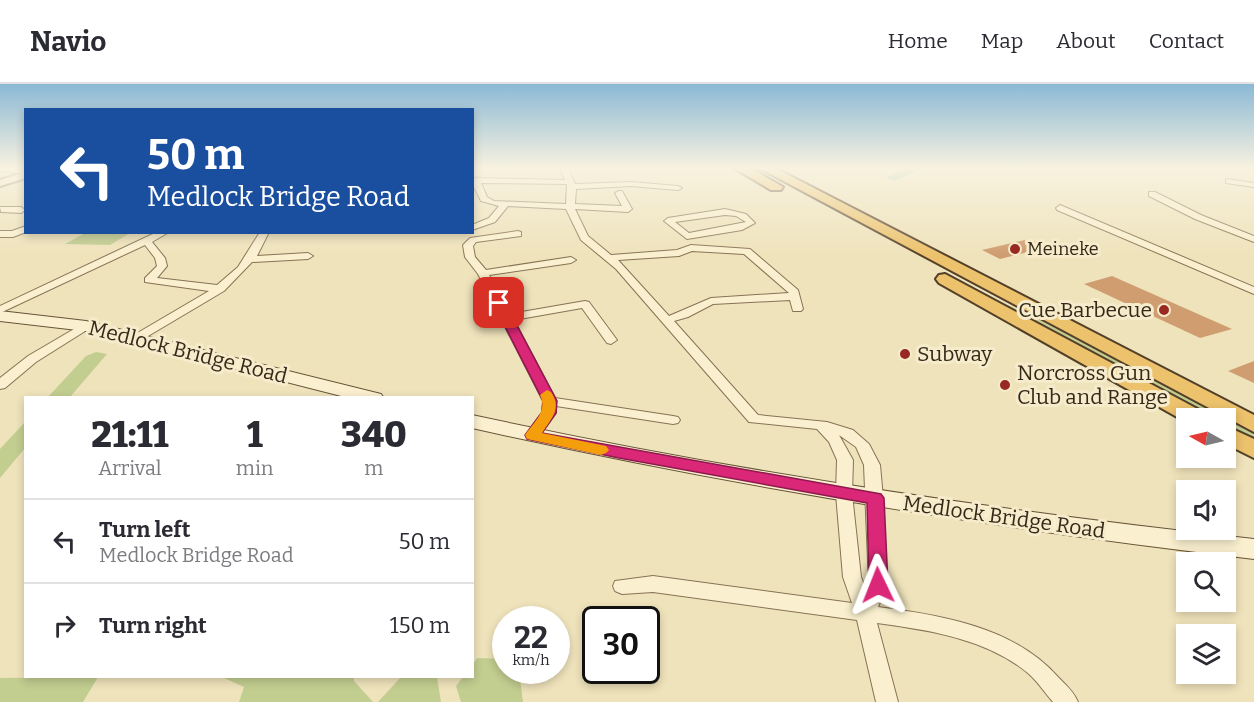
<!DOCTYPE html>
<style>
:root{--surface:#fff;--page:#f7f7f7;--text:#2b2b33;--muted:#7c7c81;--line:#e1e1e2}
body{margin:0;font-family:Bitter,serif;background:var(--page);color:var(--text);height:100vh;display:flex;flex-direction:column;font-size:22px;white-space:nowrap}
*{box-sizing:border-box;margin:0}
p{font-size:20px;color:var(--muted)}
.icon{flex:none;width:33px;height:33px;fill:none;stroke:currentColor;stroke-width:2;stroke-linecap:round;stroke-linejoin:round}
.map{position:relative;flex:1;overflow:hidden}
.drawer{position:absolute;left:24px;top:312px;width:450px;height:282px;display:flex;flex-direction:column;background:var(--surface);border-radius:0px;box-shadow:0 3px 9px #0003}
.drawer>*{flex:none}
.banner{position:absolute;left:24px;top:24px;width:450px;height:126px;border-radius:0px;box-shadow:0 3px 9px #0003;background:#1a4fa0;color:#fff;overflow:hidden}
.needle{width:39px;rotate:278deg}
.tools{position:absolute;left:1176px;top:324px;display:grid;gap:12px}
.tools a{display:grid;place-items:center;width:60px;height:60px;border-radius:0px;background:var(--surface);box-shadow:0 3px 9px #0003;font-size:30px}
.speed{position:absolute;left:492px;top:522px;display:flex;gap:12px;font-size:30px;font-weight:700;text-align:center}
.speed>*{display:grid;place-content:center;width:78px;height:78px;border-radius:50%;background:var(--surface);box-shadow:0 3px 9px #0003;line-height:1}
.speed small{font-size:15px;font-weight:400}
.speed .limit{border:3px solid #111;border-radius:9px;background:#fff;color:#111}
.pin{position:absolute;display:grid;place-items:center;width:51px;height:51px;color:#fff;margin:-26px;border-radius:12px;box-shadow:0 3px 9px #0006}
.me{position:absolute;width:66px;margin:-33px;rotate:358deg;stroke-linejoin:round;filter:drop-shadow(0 0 4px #0008)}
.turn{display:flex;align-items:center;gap:21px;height:126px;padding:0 24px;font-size:27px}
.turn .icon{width:78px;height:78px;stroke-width:2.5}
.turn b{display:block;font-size:42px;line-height:51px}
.eta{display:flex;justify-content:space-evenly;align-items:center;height:102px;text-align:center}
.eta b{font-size:36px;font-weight:800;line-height:42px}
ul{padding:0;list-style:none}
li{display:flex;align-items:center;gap:18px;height:84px;padding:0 24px;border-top:2px solid var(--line)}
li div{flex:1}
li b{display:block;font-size:22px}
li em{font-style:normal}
header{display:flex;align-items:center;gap:36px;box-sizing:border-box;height:84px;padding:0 30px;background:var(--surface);border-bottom:2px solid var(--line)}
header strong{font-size:28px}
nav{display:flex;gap:33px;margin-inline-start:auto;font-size:21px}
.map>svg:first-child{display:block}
</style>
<header>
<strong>Navio</strong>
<nav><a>Home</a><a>Map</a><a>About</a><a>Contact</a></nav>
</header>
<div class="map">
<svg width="1254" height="618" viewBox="0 0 1254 618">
<rect width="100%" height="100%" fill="#efe3bb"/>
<path fill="#c2cd90" d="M85,149v-1l45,1 -20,12 -45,-1z
M953,195l128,61 173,91v12l-28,-15v-10h-18z
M96,268l11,2 -37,43h-22l38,-41z
M25,338v26l-25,30v-29z
M477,574l28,1 1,11 13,1 4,31h-62l-5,-16 7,-9 9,-1 1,-12z
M328,592l26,1v4l19,21h-134l5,-15 -22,-10z
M98,593l-15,25h-83v-24z
M401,593h36l4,25h-63z"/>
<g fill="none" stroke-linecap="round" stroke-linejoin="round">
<path fill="#a0c0b8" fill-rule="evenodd" d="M905,84h19l-30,13 -7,-4z"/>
</g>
<path fill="#cf9d70" d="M1029,155l19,8 -48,12 -18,-9z
M1112,192l120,53 -32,9 -116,-54z
M1254,277v22l-26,-12z"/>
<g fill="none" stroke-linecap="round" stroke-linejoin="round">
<g stroke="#877255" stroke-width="2">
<path id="minor" d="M0,84l26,2v4l-26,-3z
M560,84h8l7,16 56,-2 47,4 4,2 -4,2 -47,-4 -55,3 -1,15 47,2 -7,-13 4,-2h3l10,18 -4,3 -53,-3 13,27 23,19 66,-5 14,-5 59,4 48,41 5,19 -2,2h-8l-3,-11 -77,4 -25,13 -14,4 84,94 69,7 26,8 16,14 11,21 3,33 4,87 -9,22c63,8 136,20 180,70 8,8 16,15 20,25h-25c-8,-9 -15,-20 -24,-28 -41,-35 -100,-44 -152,-51l21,79h-22l-19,-82 -204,-28 -31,2 -7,-3 -2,-5 2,-5 38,-5 199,27 -9,-26 -7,-83 1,-34 -8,-18 -12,-13 -68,-7 -133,-153 -35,-29 -15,-31 -58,-3 -13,16 -23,8v-5l17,-7 10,-12 -18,-5 -9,-18v-5l93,2zM481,99l86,1 -1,20 -72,-3 -7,-4zM692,167l52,3 45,39 -78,5 -42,18 -51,-56 61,-4zM839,351l17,12 8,18 5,120 -3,5 -5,-13 -9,-83 1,-34z
M1226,95l28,4v4l-28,-4z
M1149,108h6l46,23 53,21v6l-59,-23 -46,-23z
M1060,121l194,82v7l-197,-84 -1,-2z
M0,123h21l4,3 -4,3 -20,-1z
M725,125l21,5 9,9 -13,7 -55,9 -23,-18 4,-3zM725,131l11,1 10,6 -57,11 -14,-11z
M26,142v6l-13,5h-13v-6h12z
M518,147l3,1v4l-45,6 -3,4 2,11 11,13 85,-13 5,3 -5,3 -82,12 21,39 75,-13 4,1 28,38 -6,4 -4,-1 -25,-35 -68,12 41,78 118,18 5,1 2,3 -2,3 -5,1 -117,-18v7l-18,25h-10l-2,-3 16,-22 1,-12 -65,-127 -13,-17 -2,-12 7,-7z
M157,148h12l-17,10 13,16 2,8 -10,12 60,7 21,-18 22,-35h9l-12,24 51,-3 5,3 -5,3 -56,3 -28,29 -86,51 -4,-1 -2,-3 2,-3 75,-44 -64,-9v-4l12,-12 -2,-8 -10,-13 -145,68v-7z
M86,238l4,2 2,2 -2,2 -54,34 -31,26 -5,1v-11l28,-22z"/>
</g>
<g stroke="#877255" stroke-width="4">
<path id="tertiary" d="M26,88v6l-26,8v-6z"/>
</g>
<g stroke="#685338" stroke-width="2">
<path id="secondary" d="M0,227l86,10 295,73 3,4h-35l-263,-67 -86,-10z
M472,331c259,56 519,95 782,124v20c-263,-31 -523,-73 -782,-131z"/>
</g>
<g stroke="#54402a" stroke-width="4">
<path id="trunk" d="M734,84h16l33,19 -2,3h-10z
M759,84h16l479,247v17z
M945,190l260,139 4,5h-23v4l-247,-139 -3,-4 3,-4z
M1226,342l28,13v19l-28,-14z"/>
</g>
<use href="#minor" fill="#faf0cf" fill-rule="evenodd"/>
<use href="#tertiary" fill="#faf0cf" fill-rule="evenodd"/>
<use href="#secondary" fill="#faf0cf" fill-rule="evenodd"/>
<use href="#trunk" fill="#ecc26c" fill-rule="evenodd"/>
</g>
<linearGradient id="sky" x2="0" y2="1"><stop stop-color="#8bb9d5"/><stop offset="0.49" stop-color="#f8f2e0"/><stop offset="1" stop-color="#f8f2e0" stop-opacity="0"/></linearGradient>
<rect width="1254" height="171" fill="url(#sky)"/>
<path fill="#db2777" stroke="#8e194d" stroke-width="1.5" d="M499,216l6,3 52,98 -1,12 -14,20 339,61 3,4 4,87 -3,6 -7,2 -7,-2 -2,-6 -2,-82 -248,-45 -92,-19 -2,-4 17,-23 1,-11 -50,-98z"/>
<path fill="#f59e0b" d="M547,306l4,2c11,16 1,26 -9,41l64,13 3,4 -3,3 -5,2 -74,-16 -2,-4c9,-13 23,-24 15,-40z"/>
<g fill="#982923" stroke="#f6eccb" stroke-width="2">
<circle cx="1015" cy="165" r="6"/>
<circle cx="1164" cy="226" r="6"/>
<circle cx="905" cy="270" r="6"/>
<circle cx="1005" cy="301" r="6"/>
</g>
<g text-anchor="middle" stroke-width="6" stroke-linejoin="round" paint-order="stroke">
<g font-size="18" fill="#35291a" stroke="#f6eccb" text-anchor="start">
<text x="1027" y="171">Meineke</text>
</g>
<g font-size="21" fill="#35291a" stroke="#f6eccb" text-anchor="start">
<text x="1152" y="233" text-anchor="end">Cue Barbecue</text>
<text x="917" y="277">Subway</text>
<text x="1017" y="296">Norcross Gun<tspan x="1017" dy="24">Club and Range</tspan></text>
</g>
<g font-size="21" fill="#35291a" stroke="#f6eccb">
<text transform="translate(188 268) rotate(14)" y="7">Medlock Bridge Road</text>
<text transform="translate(1004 433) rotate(8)" y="7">Medlock Bridge Road</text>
</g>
</g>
</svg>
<div class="tools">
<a><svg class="needle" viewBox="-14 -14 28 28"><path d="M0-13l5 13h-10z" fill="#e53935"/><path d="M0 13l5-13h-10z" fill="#7c7c81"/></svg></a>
<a><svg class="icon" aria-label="sound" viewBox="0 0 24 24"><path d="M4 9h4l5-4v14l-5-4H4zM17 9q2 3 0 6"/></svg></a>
<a><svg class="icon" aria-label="search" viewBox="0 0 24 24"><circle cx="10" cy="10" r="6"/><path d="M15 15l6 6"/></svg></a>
<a><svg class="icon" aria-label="layers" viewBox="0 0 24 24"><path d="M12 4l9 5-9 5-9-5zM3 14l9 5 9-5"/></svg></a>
</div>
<div class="speed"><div>22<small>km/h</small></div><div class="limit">30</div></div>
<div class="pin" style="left:499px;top:219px;background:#d93025"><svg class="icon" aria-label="arrive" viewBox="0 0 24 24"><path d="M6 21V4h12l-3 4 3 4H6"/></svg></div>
<svg class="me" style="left:878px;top:501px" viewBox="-20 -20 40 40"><path d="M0-17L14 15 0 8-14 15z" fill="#db2777" stroke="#fff" stroke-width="4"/></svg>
<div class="banner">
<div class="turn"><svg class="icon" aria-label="left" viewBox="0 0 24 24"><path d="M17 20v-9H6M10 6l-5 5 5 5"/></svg><div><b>50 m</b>Medlock Bridge Road</div></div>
</div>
<section class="drawer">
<div class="eta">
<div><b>21:11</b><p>Arrival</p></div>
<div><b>1</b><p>min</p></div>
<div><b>340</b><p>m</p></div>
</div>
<ul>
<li><svg class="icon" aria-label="left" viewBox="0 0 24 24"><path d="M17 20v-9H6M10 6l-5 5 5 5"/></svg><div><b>Turn left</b><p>Medlock Bridge Road</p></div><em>50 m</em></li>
<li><svg class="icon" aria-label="right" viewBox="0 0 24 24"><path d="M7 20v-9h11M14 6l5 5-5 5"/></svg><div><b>Turn right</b></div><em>150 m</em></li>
</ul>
</section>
</div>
